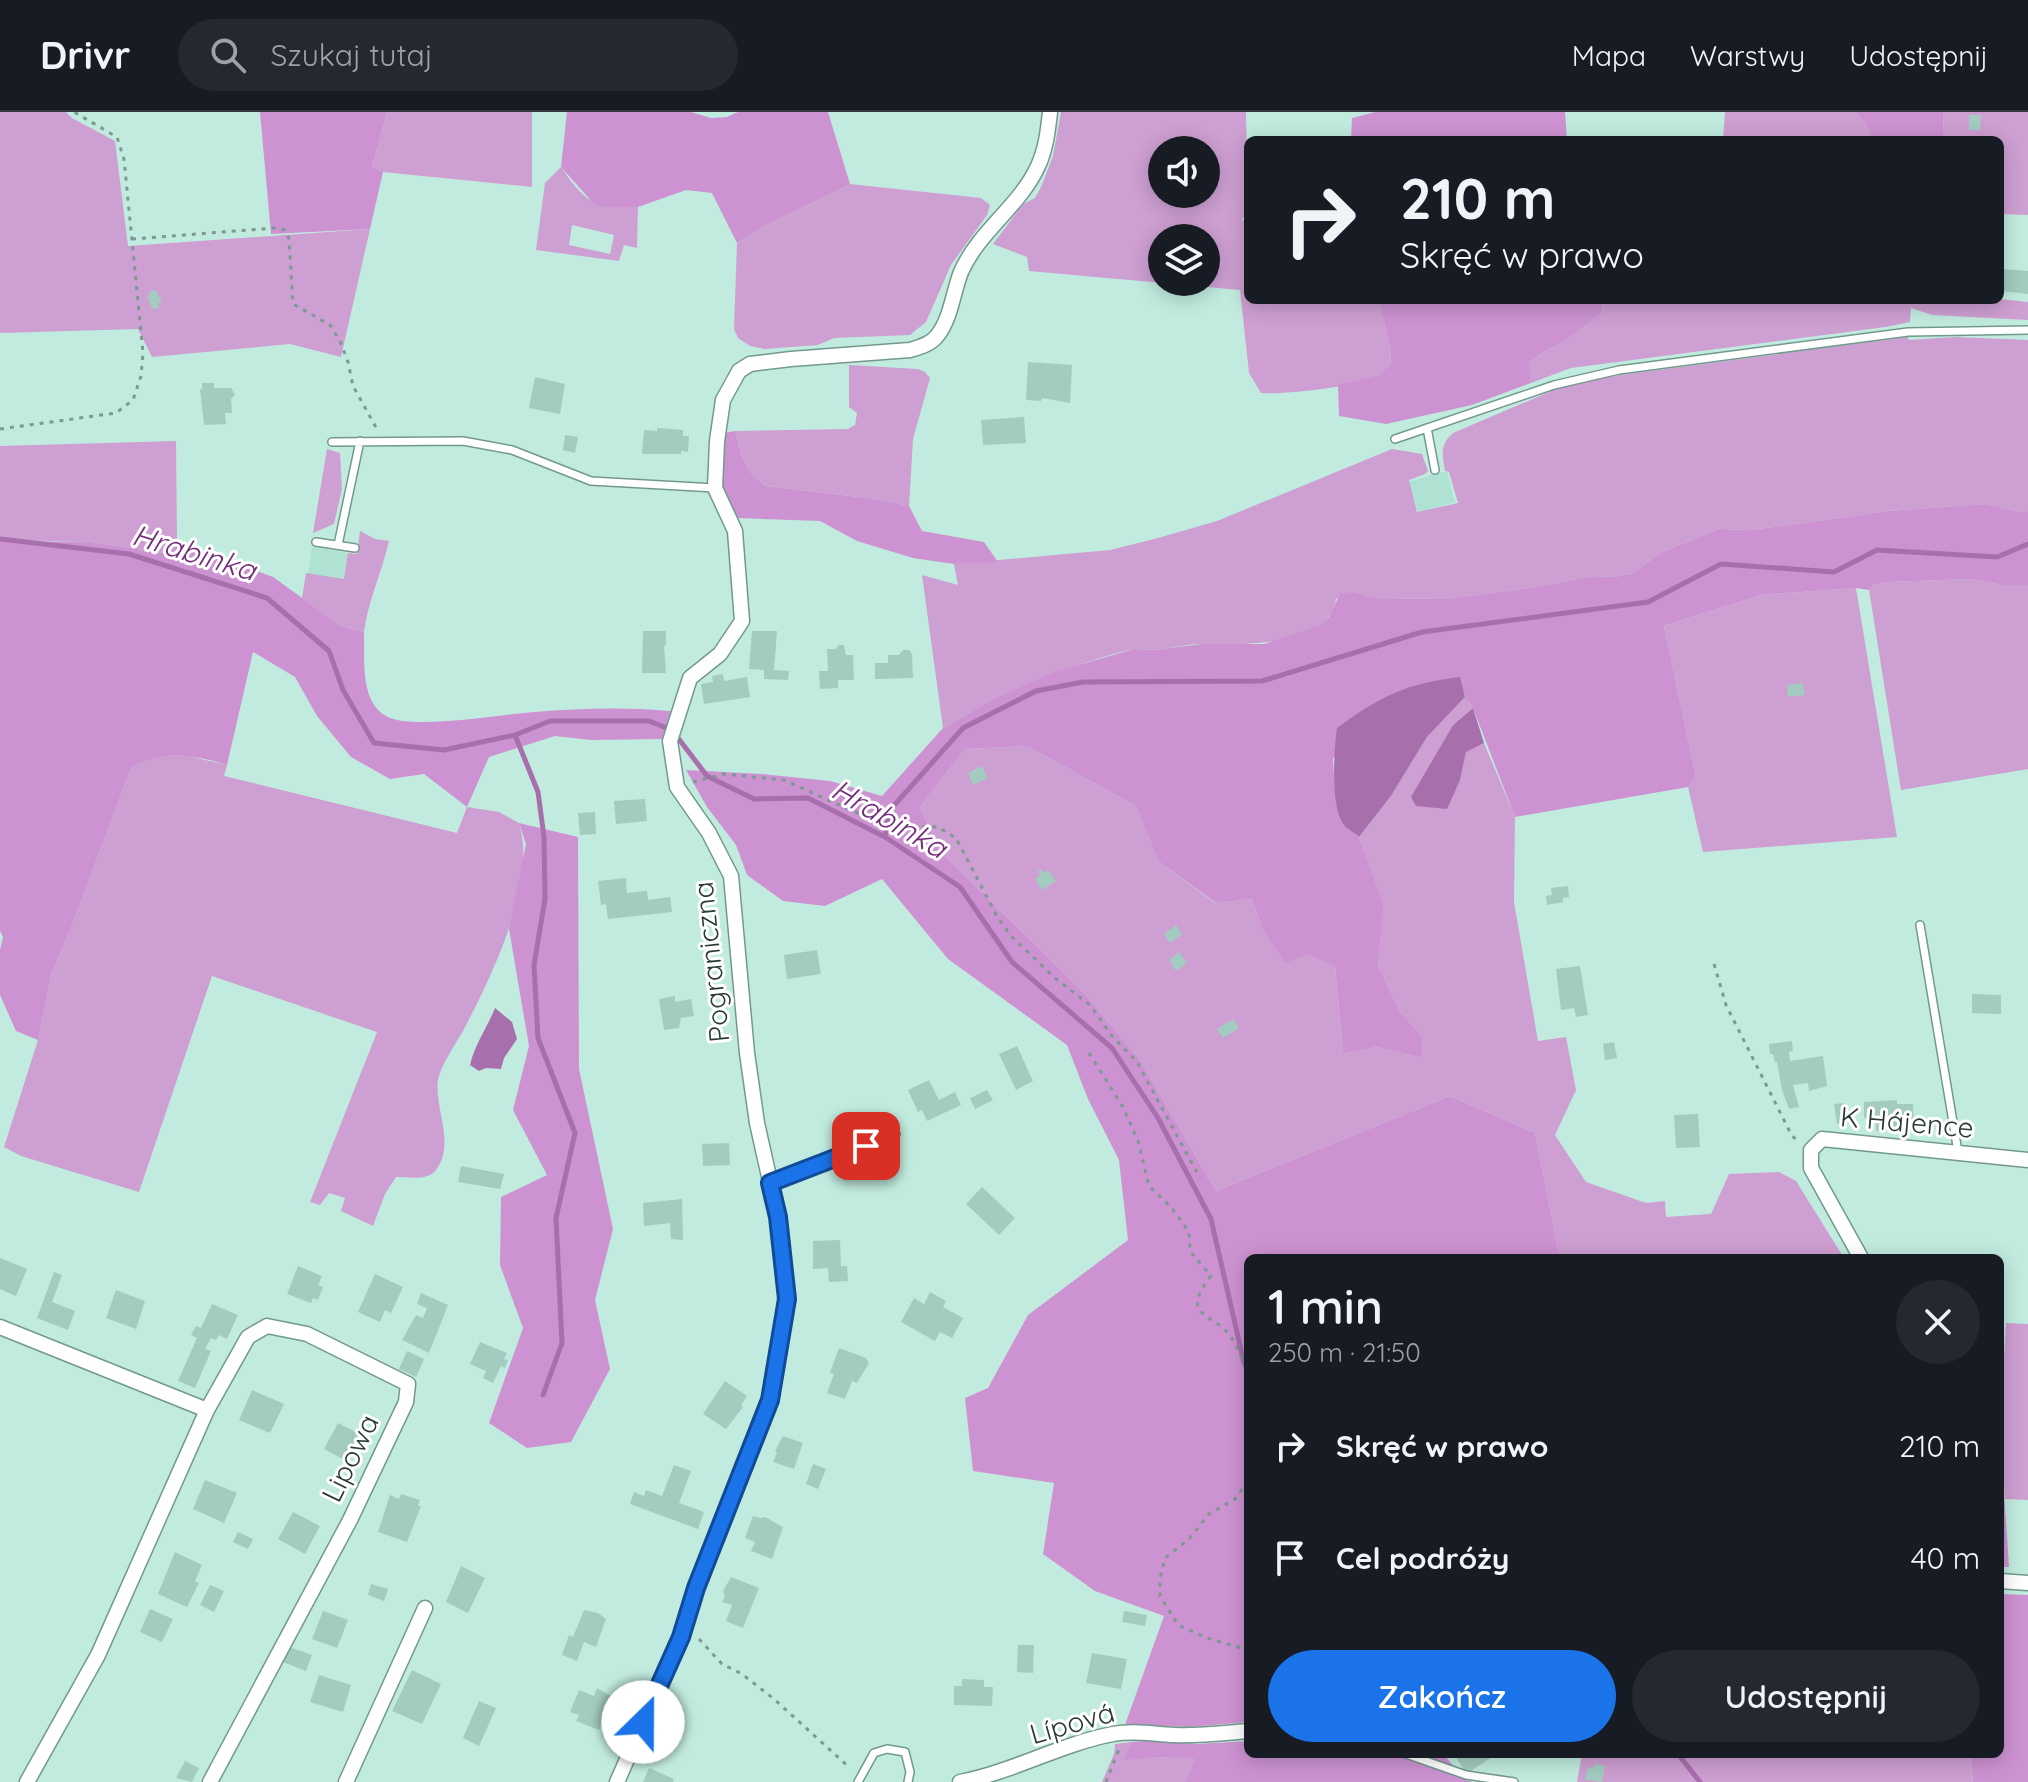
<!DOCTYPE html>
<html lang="pl">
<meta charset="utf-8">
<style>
:root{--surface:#171b24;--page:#242831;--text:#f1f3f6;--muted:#9ea1a6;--line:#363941;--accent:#1a73e8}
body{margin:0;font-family:Quicksand,sans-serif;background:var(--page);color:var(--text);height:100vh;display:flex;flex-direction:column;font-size:30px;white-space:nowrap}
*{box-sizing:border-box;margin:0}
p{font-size:26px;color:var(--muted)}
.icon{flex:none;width:44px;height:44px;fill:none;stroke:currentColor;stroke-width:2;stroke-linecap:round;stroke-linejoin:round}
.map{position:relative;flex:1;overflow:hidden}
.details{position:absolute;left:1244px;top:1142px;width:760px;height:504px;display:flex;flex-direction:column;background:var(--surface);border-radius:12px;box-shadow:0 4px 20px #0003}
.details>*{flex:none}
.guide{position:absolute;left:1244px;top:24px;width:760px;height:168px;border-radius:12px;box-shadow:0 4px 20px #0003;background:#171b24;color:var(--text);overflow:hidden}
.fabs{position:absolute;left:1148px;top:24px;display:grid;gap:16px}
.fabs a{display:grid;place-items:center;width:72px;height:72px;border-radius:50%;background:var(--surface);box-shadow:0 4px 20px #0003;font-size:40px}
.pin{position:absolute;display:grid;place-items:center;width:68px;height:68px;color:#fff;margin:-34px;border-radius:16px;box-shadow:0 4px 12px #0006}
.me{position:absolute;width:88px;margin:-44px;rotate:23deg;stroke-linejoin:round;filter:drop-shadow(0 0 6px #0008)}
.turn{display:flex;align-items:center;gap:28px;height:168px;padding:0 24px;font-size:36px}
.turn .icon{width:104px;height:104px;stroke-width:2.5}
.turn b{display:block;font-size:56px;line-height:68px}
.round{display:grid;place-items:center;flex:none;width:84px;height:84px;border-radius:42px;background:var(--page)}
.overview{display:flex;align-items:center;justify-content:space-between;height:136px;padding:0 24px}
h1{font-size:48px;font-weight:600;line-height:60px}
.button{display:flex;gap:16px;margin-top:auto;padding:16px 24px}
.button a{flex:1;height:92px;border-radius:48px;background:var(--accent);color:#fff;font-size:32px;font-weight:600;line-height:92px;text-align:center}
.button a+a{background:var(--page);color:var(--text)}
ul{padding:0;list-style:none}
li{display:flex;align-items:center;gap:24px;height:112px;padding:0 24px}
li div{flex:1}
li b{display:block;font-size:30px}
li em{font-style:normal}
header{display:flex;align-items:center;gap:48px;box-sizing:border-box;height:112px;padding:0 40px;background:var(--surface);border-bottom:2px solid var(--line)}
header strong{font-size:38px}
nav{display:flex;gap:44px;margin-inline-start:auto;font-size:28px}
.search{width:560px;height:72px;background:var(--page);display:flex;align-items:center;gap:20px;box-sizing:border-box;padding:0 28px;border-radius:44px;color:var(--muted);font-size:30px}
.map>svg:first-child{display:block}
</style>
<header>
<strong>Drivr</strong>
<div class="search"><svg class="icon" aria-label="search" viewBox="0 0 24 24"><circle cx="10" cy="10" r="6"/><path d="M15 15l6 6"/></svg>Szukaj tutaj</div>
<nav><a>Mapa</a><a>Warstwy</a><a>Udostępnij</a></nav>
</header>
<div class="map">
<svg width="2028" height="1670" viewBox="0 0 2028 1670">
<rect width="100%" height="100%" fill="#c2ebdf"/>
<path fill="#afe2d3" d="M1441,360h6l8,30 -37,10 -9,-30z
M312,435l36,6 -4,27 -36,-6z"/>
<path fill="#ce9fd2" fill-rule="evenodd" d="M0,0h66l6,6 43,23 13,105 242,-17 -29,128 -51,-13 -138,13 -14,-28 -138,4z
M387,0h145v75l-149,-15 -11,-5z
M1061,0h185l2,98 -6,10 6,1v79h131l11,48 1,16c-3,3 -5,7 -9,10 -16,12 -99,21 -121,19l-12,-20 -9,-83 -211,-19 -2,-14 -34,-13 30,-40 12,-6 6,-11 12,-31zM1162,38h44v44h-44zM1162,126h44v44h-44z
M1725,0h130l11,12 6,16h-149z
M1943,0h85v103l-28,-1v-74h-56z
M561,55c27,39 32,39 77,40l-1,41 -13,-3 -5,16 -83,-11 9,-67zM572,113l42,10 -4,19 -41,-9z
M850,72l131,14 9,7 -3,10 -36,50 -25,57 -16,13 -76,3 -16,7 -53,4 -15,-3 -12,-8 -4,-9 3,-86 26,-16z
M2000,187l28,3v18l-96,-5 -21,-7 -1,14 -24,5 -315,41 -40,15 -3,-19 17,-13 22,-11 35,-27 1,-13z
M1908,225l1,3 46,-3 73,3v171l-7,1 -36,-8 -96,7 -137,19 -33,-1 -57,23 -31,22 -18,3 -19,-1 -65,12 -85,11 -69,-1 -20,-6 -19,7c-7,50 -98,45 -134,45 -17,0 -33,5 -49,6 -8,0 -16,-2 -24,0 -70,18 -124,42 -186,78l-21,-153 36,10 -4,-21 156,-14 48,-12 59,-17 175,-72 30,5 6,17 -3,3 -16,6 8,32 41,-9 -9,-31 -4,-1c-3,-16 -5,-27 8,-38l110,-47 57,-11z
M849,253l69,4 7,3 5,6 -17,61 -4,67 -33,-7 -111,-13 -14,-13 -9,-16 -7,-26 113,-2 7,-4 2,-12 -8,-6z
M176,329l1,100 -6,13 -81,-12 -90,-2v-94z
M327,337l13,4 2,36 -8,35 -21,9z
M360,419l15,8 14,2c-7,31 -21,60 -25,91l-23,-6 -39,-28 4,-25 38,6 4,-26 9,1z
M1973,467l29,6h26v184l-127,21 -32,-200 5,-5 13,-3z
M1856,476l41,249 -194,15 -15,-65 8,-10 -32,-151 97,-31z
M1465,585l8,11 -20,17 -41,72 48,-17 6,-29 18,-8 31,74 -1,85 24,139 28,-4 10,53 -21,45 31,47 60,21 19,-2 1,16 45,-3 18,-40 50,-2 17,9 48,77h-284l-25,-125 -85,-37 -234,95 -76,-131 -53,-64 -149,-147 -18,-42 45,-58 62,-3 109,60 22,55 57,42 37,-4 9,27 74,41 8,87 34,-7 46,11 -1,-22 -22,-24 -22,-47 4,-60 -23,-68 32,-41 36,-59z
M165,643l23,1 39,9 -3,11 233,57 10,-26 32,5 20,11c19,60 -28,154 -56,208 -7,12 -23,36 -25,49 -4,28 18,64 -2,90 -8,11 -28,7 -40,7l-11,17 -12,32 -32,-15 4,-13 -16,-5 -9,12 -10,-3 67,-170 -165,-56 -73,216 -118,-36 -17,-9 34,-107 14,-68 19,-44 60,-160 14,-9z
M2006,1211l22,1v176l-23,-1 -5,-68z
M1131,1630l-6,17 31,-2 39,2 -10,23h-83l12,-28 1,-10z
M1582,1642h388l3,28h-396z"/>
<path fill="#cd92d2" d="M260,0h127l-15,55 11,5 -13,57 -99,5z
M567,0h124l20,6 16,-1 11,-5h90l22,72 -87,43 -26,16 -25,-50 -26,-3 -48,17h-30l-14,-3 -33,-37z
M1375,0h190l2,28h-216l1,-22z
M1855,0h88l1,28h-72l-6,-16z
M1379,188h224l-1,13 -35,27 -22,11 -16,12 2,20 -59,22 -86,19 -47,-8 -1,-31 42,-10 11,-11 -1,-16z
M735,319l7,26 9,16 14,13 111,13 33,7 13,25 62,11 14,20 -44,2 -41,-6 -56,-17 -37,-20 -82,-3 -15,-30v-55z
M1985,392l36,8 7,-1v74h-26l-29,-6 -86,3 -13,3 -5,5 -13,-2 -95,7 -97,31 32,151 -8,10 -173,30 -42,-109 -8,-11 -6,-20 -126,81 2,33 8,33 16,13 24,68 -5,60 22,47 22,24 1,22 -46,-11 -34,7 -8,-87 -26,-13 -24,9 -24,-37 -9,-27 -36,4 -58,-42 -22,-55 -109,-60 -62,3 -45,58 18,42 149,147 53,64 76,131 234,-95 85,37 25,125h-312v464l-58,5 -65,-2 39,-109 -69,-25 -52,-37 11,-71 -81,-12 -8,-73 23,-10 40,-73 100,-75 -9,-80 -31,-61 -21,-54 -119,-86 -66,-80 -57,27 -42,-5 -36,-26 -11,-30 -29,-38 -21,-37 76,4 68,7 52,15 61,-68 51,-29 60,-27 80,-23 21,1 47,-6h62l55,-18 10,-9 11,-23 15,-2 20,6 69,1 85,-11 65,-12 19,1 18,-3 31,-22 57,-23 33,1 137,-19z
M0,429l90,1 81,12 6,-13 96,36 68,49 23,6c1,27 -5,71 24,85 25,13 116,-3 147,-5 45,-4 91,-5 136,-1l-9,28 -71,1 -36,-4 -66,21 -22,50 -43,-33 -34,5 -39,-22 -34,-41 -22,-39 -42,-25 -26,113c-32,-10 -67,-16 -96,3l-60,160 -19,44 -14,68 -22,-9 -16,-36v-45l3,-13 -3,-6z
M519,711l59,14 1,232 34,160 -18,71 15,69 -39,73 -44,6 -38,-25 34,-95 -23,-63 1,-68 46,-22 -34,-65 16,-64 -20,-117 17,-85z
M2000,1319l9,136h-9z
M2000,1482l28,1v187h-55l-3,-28h30z
M1157,1628l40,4 51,-3v13h195l23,26 7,2h-288l10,-23 -39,-2 -32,3 7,-18z"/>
<path fill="#a86fad" d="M1460,565l5,20 -38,40 -36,59 -32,41c-4,-4 -12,-8 -15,-12 -14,-18 -10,-75 -7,-97 42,-31 70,-45 123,-51z
M1473,596l11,35 -18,9 -6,28 -13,29 -31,-3 -5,-9 42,-72z
M495,896l17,14 5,17 -13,19 -3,11 -15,-1 -7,3 -9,-6c5,-21 17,-37 25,-57z"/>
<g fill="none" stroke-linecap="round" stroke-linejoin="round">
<path stroke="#a86fad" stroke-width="5" d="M0,427l129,15 138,44 62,53 14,39 31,53 70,7 71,-15 35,-14h99l23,9 35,46 47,23 54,-1 77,39 75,50 52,75 100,86 46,70 53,101 33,144 4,7
M515,623l23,57 6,45 1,62 -11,66 4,73 37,95 -19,85 6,125 -19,52
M885,725l5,-27 73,-82 73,-37 47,-9 179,-1 160,-49 226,-30 73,-38 113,8 43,-22 120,7 31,-13
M1678,1642l22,28"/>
</g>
<path fill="#a3cbc0" d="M1969,3h12l-1,15h-11z
M2002,157l26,2v23l-28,-3z
M156,178l6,12 -4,1 1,5 -7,1 -4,-12 2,-6z
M1028,250l44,3 -2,38 -28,-5 -1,3 -15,-1z
M535,265l30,7 -5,30 -31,-6z
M202,271h12v5h17l4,7 -4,4 1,14h-7l1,11 -22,1 -4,-36h2z
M1024,305l2,26 -43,2 -2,-25z
M657,316l26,2v6h6l-1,16 -7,-1v3h-39l2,-24 13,1z
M565,323l13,2 -3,16 -12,-3z
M643,519h23v15h-2l2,27h-24z
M752,519h25l-3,39 15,1 -1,9 -24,-1v-9l-15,-1z
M838,533h6l2,10h7l1,25h-16v8l-18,1 -1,-18h9l-1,-22h9z
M903,538h6l3,4 1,24 -38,1v-16h13v-8h11z
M723,562l1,7 23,-4 3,20 -46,7 -3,-20 12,-2 -1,-6z
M1803,571l2,12 -17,2 -1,-12z
M982,654l6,12 -15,7 -5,-12z
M645,687l2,22 -31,3 -2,-23z
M595,700l1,22 -16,1 -2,-22z
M1041,757l3,4 4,-3 8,11 -14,9 -7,-11 5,-4 -2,-4z
M626,766l1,15 20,-2 1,9 22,-3 2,15 -64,7 -2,-15 -5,1 -3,-24z
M1568,774l1,11 -6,1v4l-16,3 -1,-9 6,-1 -1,-7z
M1176,813l6,9 -12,9 -6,-9z
M817,838l4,24 -34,5 -3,-24z
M1179,840l8,11 -11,8 -7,-11z
M1580,854l8,49 -12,2 -2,-9 -13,2 -5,-41z
M1972,882l29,1v19l-29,-1z
M675,884v6l16,-3 3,17 -13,2 -2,10 -15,2 -5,-31z
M1233,907l6,9 -16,10 -6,-9z
M1792,929l1,10 -4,1 1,9 33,-5 4,30 -18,5 -1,-8 -15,2 6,22 -10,2 -7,-19 -5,-28 -2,1 -2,-9h-3l-1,-10z
M1614,930l3,16 -12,2 -2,-16z
M1017,934l16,35 -17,9 -17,-36z
M929,968l10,20 16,-8 6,13 -34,16 -5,-11 -4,2 -10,-22z
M987,978l6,10 -18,9 -5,-11z
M1897,988v4h16l1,26 -38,1v-13h-12v-16z
M1844,991l3,19 -10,2 -3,-20z
M1698,1002l2,33 -24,1 -2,-33z
M729,1031l1,22 -27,1 -1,-22z
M461,1054l43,8 -4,15 -42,-7z
M982,1075l33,31 -16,17 -33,-31z
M682,1087l1,41 -12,-1 -1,-16 -26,3 -1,-23z
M840,1128l1,26h6l1,15 -19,1 -1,-14 -15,1v-28z
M0,1146l27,11 -11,27 -16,-7z
M298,1154l24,10 -4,9 5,2 -5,13 -5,-2 -2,5 -24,-9z
M54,1160l8,3 -10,27 23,9 -7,19 -31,-12z
M375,1162l28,13 -12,26 -6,-3 -5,12 -22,-10z
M116,1178l29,11 -9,28 -30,-11z
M930,1180l16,9 -3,6 20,11 -11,20 -12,-6 -5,9 -34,-19 13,-24 10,6z
M421,1181l27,12 -19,48 -27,-13 14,-25 7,3 4,-10 -10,-4z
M212,1192l26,11 -11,24 -8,-4 -3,5 -5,-2 -6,11 6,2 -16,37 -17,-7 19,-43 -6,-3 5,-9 5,2z
M480,1230l27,11 -3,6 4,1 -3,8 -4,-2 -8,17 -10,-5 3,-7 -16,-7z
M839,1236l27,10 3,5 -12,20 -5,-2 -7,18 -18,-6 7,-19 -4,-1z
M407,1239l17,8 -8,18 -17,-8z
M725,1269l22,15 -6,9 2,2 -17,22 -23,-15z
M252,1278l32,14 -14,29 -31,-13z
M338,1311l24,12 -14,27 -24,-13z
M783,1324l20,7 -9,26 -21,-7 4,-9 -2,-2z
M813,1352l13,5 -8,20 -12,-5z
M674,1353l17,6 -12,32 25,9 -6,17 -68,-25 4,-12 10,4 2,-6 16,6z
M205,1368l32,13 -13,30 -31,-14z
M401,1382l19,6 -2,6h3l-14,36 -29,-10 12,-37 9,4z
M293,1400l27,14 -15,28 -27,-15z
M753,1404l8,2 4,-1 18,10 -11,32 -21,-8 4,-9 -10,-4z
M238,1420l15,7 -5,10 -15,-7z
M175,1440l27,13 -7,16 4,2 -12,24 -29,-13z
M461,1454l24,12 -17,35 -22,-11z
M731,1465l28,11 -16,40 -17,-7 6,-16 -10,-3 3,-6 -2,-5z
M371,1472l17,5 -4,12 -16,-6z
M210,1473l14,6 -10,21 -14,-7z
M150,1497l23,10 -11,23 -22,-10z
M584,1498l14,3 8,6 -10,28 -12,-5 -7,19 -15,-6 7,-20 4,2z
M323,1499l25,9 -11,28 -25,-9z
M1124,1499l23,4 -2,11 -23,-4z
M1018,1533h16l-1,28 -16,-1z
M289,1535l23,8 -6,16 -23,-9z
M1092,1541l35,6 -6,30 -35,-6z
M412,1558l29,14 -19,40 -30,-13z
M319,1563l32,10 -8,27 -33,-10z
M962,1567l22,1v7h9l-1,19 -38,-1v-19h8z
M597,1576l24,14 -7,17 -9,-3 -6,14 -23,-9 3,-6 -9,-3 9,-22 15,6z
M479,1589l17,7 -17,38 -16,-8z
M1461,1642h36l-31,20 -10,-17z
M185,1649l14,7 -7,14 -16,-4z
M1594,1652l11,2 -3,16 -17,-2 2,-11 6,-1z
M649,1656l25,11 -1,3h-30z"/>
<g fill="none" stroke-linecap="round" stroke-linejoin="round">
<g stroke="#72998e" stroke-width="10">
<path id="lane" d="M1427,316l8,42
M1395,327l159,-54 65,-15 289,-38 120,-2
M332,330l131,-1 49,9 79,31 124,7
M316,430l39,6
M338,433l22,-104
M1920,813l38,227
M770,1071l126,-49
M1406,1642l60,21 48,7
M858,1670l16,-29 13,-4 18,3 5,20 -2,10"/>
</g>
<g stroke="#72998e" stroke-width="17">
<path id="street" d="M1861,1146l-50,-90v-18l11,-11 206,21
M0,1215l207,83
M2000,1469l28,2
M27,1670l71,-127 109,-245 41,-73 19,-11 40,8 101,50 -2,18 -56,118 -140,262
M346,1670l79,-174
M617,1670l64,-145 15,-49 74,-188 17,-101 -9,-82 -21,-94 -10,-70 -16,-177 -22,-43 -32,-46 -7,-46 20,-63 30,-24 22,-33 -7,-90 -20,-43 2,-47 6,-41 16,-29 11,-7 41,-5 119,-9c10,-3 21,-6 27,-14 14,-17 16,-44 24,-64 18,-41 59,-66 77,-106 8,-17 10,-36 12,-54
M960,1670c53,-10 100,-38 153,-48 21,-4 40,0 61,1 25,1 50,-2 74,-4"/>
</g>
<path stroke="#7c9a91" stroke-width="3" stroke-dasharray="4 6" stroke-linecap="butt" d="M132,127l143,-11 10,2 4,9 4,65 37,21 10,16 8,21 5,24 25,45
M0,317l116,-16 17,-13 8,-24 2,-23 -19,-194 -7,-22 -43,-25
M693,670l31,-8 60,6 93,42 26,4 35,1 18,11 42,80 13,18 44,42 36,28 20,29 26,27 63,116
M1714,852l12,41 66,131 6,5
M1089,941l34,54 15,34 11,45 22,21 18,25 1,19 21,25c-33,42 3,36 20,61 7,10 11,24 17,35
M1248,1369l-13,18 -26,15 -21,26 -23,18 -5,21v17l18,29 29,13 41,12
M699,1527l23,25 20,10 32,25 76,69
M1106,1670l13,-33"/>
<use href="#lane" stroke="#fff" stroke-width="7"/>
<use href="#street" stroke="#fff" stroke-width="14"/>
</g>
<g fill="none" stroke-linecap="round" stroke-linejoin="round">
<g stroke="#114b97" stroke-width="20">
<path id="route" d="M643,1610l38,-85 15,-49 74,-188 17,-101 -9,-82 -8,-34 96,-37"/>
</g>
<use href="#route" stroke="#1a73e8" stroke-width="14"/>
</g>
<g text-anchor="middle" stroke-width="6" stroke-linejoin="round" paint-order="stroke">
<g font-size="28" fill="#293934" stroke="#fff">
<text transform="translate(711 850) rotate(-96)" y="10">Pograniczna</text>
<text transform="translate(1907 1010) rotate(5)" y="10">K Hájence</text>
<text transform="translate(350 1346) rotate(-64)" y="10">Lipowa</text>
<text transform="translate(1072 1611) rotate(-16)" y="10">Lípová</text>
</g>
<g font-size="30" font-style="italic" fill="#742d7b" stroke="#fff">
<text transform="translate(194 441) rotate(17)" y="10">Hrabinka</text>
<text transform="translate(889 707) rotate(30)" y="10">Hrabinka</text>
</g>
</g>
</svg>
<div class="fabs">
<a><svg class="icon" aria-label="sound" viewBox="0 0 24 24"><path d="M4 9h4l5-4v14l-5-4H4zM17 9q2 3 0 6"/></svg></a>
<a><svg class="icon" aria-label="layers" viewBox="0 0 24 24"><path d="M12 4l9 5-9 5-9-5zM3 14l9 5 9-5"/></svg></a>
</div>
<div class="pin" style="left:866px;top:1034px;background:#d93025"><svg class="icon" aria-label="arrive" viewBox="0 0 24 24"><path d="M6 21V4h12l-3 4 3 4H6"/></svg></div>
<svg class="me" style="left:643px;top:1610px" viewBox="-20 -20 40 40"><circle r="19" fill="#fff"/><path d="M0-13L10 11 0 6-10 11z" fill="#1a73e8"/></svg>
<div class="guide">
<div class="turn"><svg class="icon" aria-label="right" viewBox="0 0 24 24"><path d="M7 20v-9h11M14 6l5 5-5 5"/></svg><div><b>210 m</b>Skręć w prawo</div></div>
</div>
<section class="details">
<div class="overview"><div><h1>1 min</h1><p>250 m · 21:50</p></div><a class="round"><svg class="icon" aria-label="close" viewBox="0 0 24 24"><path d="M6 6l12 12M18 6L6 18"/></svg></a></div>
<ul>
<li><svg class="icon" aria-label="right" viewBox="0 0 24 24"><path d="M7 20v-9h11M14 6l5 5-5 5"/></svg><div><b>Skręć w prawo</b></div><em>210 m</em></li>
<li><svg class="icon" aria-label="arrive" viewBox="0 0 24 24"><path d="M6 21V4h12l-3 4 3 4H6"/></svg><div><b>Cel podróży</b></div><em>40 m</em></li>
</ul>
<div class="button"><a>Zakończ</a><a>Udostępnij</a></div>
</section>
</div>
